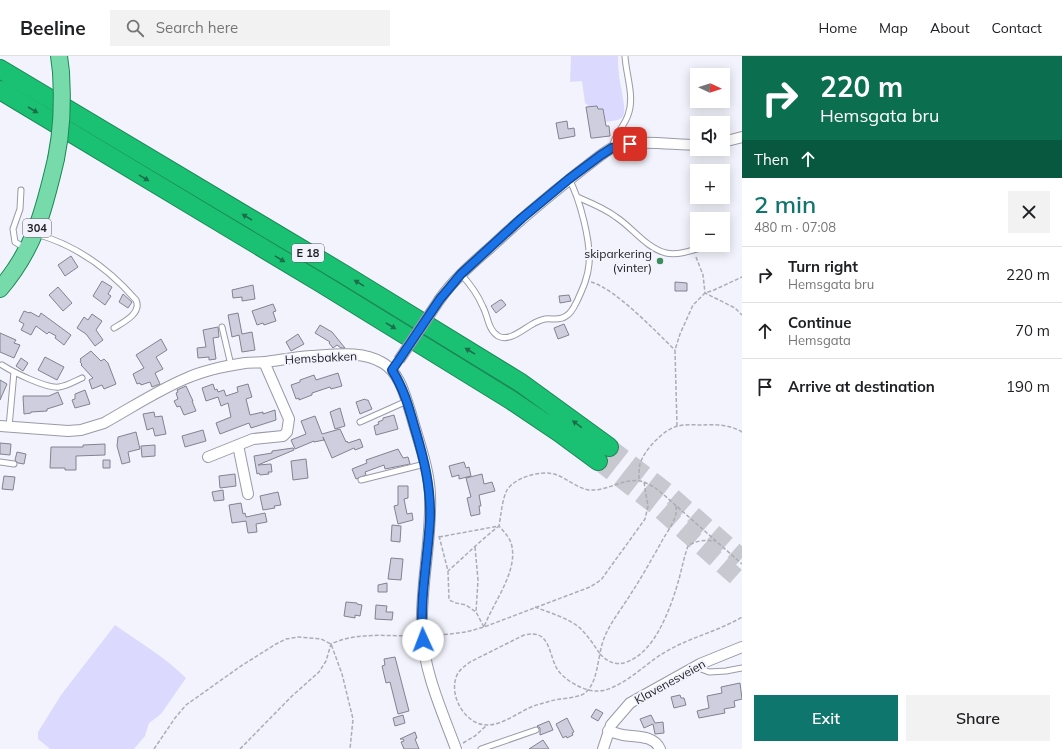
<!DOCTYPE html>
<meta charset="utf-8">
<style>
:root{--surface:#fff;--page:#f2f2f2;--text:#202124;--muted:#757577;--line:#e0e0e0;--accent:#0f766e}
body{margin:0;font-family:Mulish,sans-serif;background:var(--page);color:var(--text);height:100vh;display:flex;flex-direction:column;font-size:15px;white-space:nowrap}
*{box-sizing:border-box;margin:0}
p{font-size:13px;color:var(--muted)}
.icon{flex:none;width:22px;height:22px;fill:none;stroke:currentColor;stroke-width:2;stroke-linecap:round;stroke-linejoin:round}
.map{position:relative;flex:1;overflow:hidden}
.panel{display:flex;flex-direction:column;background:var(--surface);width:320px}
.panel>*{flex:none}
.top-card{background:#0b6e4f;color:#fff;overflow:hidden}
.needle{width:26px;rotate:94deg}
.buttons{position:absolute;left:690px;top:12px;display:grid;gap:8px}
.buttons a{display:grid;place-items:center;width:40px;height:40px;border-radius:0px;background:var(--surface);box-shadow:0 2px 10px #0003;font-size:20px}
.pin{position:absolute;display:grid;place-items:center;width:34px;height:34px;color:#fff;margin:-17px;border-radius:8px;box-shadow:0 2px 6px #0006}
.me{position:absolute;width:44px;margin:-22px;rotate:358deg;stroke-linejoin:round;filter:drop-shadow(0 0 3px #0008)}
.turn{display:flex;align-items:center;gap:14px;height:84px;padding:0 12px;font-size:18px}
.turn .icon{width:52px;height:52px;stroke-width:2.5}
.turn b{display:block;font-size:28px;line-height:34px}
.then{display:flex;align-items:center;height:38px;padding:0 12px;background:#0003;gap:8px;font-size:15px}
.round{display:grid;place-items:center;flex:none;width:42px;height:42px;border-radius:0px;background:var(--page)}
.head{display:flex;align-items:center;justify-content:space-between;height:68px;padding:0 12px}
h1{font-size:24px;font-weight:600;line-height:30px;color:var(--accent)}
.button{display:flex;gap:8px;margin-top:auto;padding:8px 12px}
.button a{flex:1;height:46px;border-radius:0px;background:var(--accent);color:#fff;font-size:16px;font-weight:600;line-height:46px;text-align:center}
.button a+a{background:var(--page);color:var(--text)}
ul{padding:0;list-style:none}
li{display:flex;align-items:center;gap:12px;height:56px;padding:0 12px;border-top:1px solid var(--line)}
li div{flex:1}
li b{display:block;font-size:15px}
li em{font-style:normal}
header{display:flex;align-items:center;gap:24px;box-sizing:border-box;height:56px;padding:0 20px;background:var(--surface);border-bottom:1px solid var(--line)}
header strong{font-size:19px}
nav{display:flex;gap:22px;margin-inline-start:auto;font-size:14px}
.search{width:280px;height:36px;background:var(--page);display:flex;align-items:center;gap:10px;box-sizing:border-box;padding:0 14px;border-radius:0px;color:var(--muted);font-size:15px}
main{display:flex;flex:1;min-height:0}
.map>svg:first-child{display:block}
</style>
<header>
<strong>Beeline</strong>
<div class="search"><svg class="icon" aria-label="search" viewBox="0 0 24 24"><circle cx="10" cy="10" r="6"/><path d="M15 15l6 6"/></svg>Search here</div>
<nav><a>Home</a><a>Map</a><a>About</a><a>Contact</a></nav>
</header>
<main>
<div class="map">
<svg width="742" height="693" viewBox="0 0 742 693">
<rect width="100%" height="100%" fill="#f3f3fd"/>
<path fill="#dbdafe" d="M571,0h47c0,12 1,24 4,36 1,9 4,16 1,25l-5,3 -13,2 -2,-13h-5l-1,-3 -7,1 -5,-4 -3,-22 -12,1z
M115,569c24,17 50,32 71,53l-25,36 -12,9 -4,13 -11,13h-84l-12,-10v-7l23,-37z"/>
<path fill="#cecede" stroke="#828290" d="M597,50l1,3h5l3,17h3l1,10 -17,2h-2l-5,-31z
M567,65l1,8 6,-1 1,8 -16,3 -3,-16z
M71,200l7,11 -13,9 -7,-11z
M102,225l10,6 -4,7 3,2 -6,9 -12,-9z
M675,226l12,1v8h-12z
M253,229l2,14 -13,2v-4l-9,1 -1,-8z
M58,231l14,16 -9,8 -14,-16z
M123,238l9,8 -4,6 -9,-6z
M569,239l2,6 -11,2 -1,-7z
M500,244h2l4,5 -10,8 -5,-7z
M273,248l3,7 -3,1 3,9 -12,4 -1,-2 -6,2 -5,-14z
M24,255l5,2 1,-1 9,5 2,-4 30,22 -7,10 -9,-7 1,-2 -7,-4 -2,2 -11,-8 -5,9 -10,-5 3,-6 -5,-3z
M238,257l4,21 10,-2 3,18 -13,2 -3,-17 -7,2 -4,-22z
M92,258l10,7 -6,9 7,10 -8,6 -9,-12 -9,-6 7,-11 4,3z
M564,268l5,11 -11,4 -4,-11z
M320,269l12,7 13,16h-4l-4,-3 -4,3 -4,-5 1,-1 -15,-9z
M218,271l1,10 -6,1 3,21 -7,1v-3l-11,1 -1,-10 9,-1 -3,-17z
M0,277l16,7 -2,3 6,2 -6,13 -14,-6z
M298,278l6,10 -13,7 -5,-9z
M161,283l6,11 -11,7 7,12 -8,4 5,11 -8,3 -2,-5 -9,3 -1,-2 -3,1 -4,-10 11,-6 -8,-13z
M91,295l10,10 3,-2 4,4 8,21 -12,5 -2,-4 -10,4 -3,-9 4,-2 -12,-13 1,-1 -2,-2 1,-2 -1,-1z
M45,301l19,10 -7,13 -19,-10z
M21,302l7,5 -5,8 -7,-5z
M338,317l4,13 -11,3 -1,-2 -18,6v2l-13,5v-2l-3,1 -5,-14 9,-3v-2l14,-5 2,5z
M0,324l7,4 -7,16z
M213,328l2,6 2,-1 1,3 6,-2 2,6 12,-4 -1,-5 11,-3 4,13 -6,2 4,16 13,-3v2l12,-4 1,10 -25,8 -2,-5 -29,11 -4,-11 15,-6 -3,-14 -7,3 -3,-9 -12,4 -4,-13z
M186,330l7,15h-1l4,10 -12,4 -4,-9 -3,1 -3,-6 4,-2 -2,-6 2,-1 -1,-2z
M85,334l5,14 -15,4 -3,-8 3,-1v-5z
M58,336l5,12 -16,5v2l-16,1v1l-7,1 -1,-18h26z
M365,343l1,1h2l4,9 -12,5 -4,-12z
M340,352l5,18 -10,3 -5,-17z
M154,356l1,5 7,-1 4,18 -11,2 -2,-8 -6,2 -4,-16z
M394,359l4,14 -22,6 -2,-9 5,-2 -1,-2 5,-2v-2z
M315,360l7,18 18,-5 6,13 1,-1 1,2 12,-4 3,8 -8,3 -1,-2 -22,10 -9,-21 1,3 -10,2v-1l-19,8 -4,-9 15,-6 -5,-13z
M203,374l3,11 -21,6 -3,-11z
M136,376l4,17 -12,3 2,10 -8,2 -5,-18 1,-9z
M0,387l11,1 -1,11 -10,-1z
M105,388v11l-29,1v14h-11v-2h-15l1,-21h32v-2z
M155,389v11l-13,1 -1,-11z
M293,392l1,2 -36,15 13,-1 1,8h-4l1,2 -9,1 -1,-2 -2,1 -3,-18 18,-3v-2z
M398,393l5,9 5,-1 2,7 -25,5 -1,-4 -19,7 1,3 -10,4 -4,-10 15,-6 -1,-3z
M17,396l9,2 -2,10 -6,-1 -3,-3z
M306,403l2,19 -15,2 -2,-19z
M103,404h7v8h-7z
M464,406l2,6 3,-1 2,9 -12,3v-4l-7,2 -3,-11z
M235,418l1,12 -16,2 -1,-12z
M482,418l2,10 8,-2 3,9 -16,4 2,11h-2l1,8 -9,2 -4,-18 4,-1 -5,-19z
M4,420l11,1 -2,13 -11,-1z
M398,430h10v12l-4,1 3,15 5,-1 1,7 -15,4 -4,-18 4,-1z
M223,434l1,10 -10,1 -2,-9z
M278,436l3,13 -7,1 1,2 -12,2 -3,-14z
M241,447l2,11 2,-1 1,4 19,-4 2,9 -11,2 1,8 -9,1 -2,-12 -14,2 -3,-18z
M392,469l9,1 -1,16 -9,-1z
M391,502l12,1 -2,21 -13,-1z
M387,527v9h-9v-7z
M346,546l11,1v1l5,1 -2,11 -5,-1v3l-11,-2z
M376,549l11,1 -1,6h7l-1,8 -17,-1z
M395,601l14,54 -11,3 -8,-32 -4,1 -4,-17 3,-1 -1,-6z
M740,627l2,16 -8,2 1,6 -11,2 1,4 -26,5 -2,-7 12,-3 -2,-12 15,-3 -1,-6z
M680,639l1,3h3l2,7 -12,3 -3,-11z
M596,653l7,4 -5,8 -7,-4z
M403,659l2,8 -10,3 -2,-8z
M651,659l4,8 8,-1 1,11 -9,1 -2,-10 -9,4 -4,-9z
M567,662l7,14 -2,1 1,2 -6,3 -1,-2 -3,2 -7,-14z
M549,665l4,9 -13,5v-7l-3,-2z
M415,676l2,6 -2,1 4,10h-15l-3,-7 3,-1 -1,-2h-3z
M543,684l6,9h-20z"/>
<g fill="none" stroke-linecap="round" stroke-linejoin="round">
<path stroke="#c8c8d1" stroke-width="18" stroke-dasharray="18 9" stroke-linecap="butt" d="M609,391l58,45 75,66
M598,405l58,45 86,76"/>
<g stroke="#9a9aa8" stroke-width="7">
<path id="service" d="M612,92c2,-13 12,-21 16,-33 7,-18 -2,-40 -3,-59
M21,134l-1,19 -7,20 2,13 10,6
M577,141c14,6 27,11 39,20 17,11 30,31 50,36 13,3 30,-4 43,-8
M36,178c40,11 73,35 100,66 6,13 -12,22 -22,28
M461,218c9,10 17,21 22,33 5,9 5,23 15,29 11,6 24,-6 33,-11 5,-3 9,-5 14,-6 7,-1 15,2 21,-3 6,-3 9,-11 12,-17 5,-11 10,-22 11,-35 2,-22 -9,-65 -20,-85
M222,271l9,38
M2,309c11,7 45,24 57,22 8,-1 16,-6 23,-9
M360,366l47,-21
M9,371l5,-55
M0,406l14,2
M361,424l64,-16
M696,611l13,5 17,-1 16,-3
M481,693l55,-19"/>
</g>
<g stroke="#9a9aa8" stroke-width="12">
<path id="minor" d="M723,86l19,-5
M440,243c14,-20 33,-36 51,-52 35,-33 72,-63 110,-92 3,-2 7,-5 11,-7 24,-10 59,-3 85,-3
M0,370l68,5 13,-1 23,-7c27,-15 54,-33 83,-45 18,-8 38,-12 58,-15 7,-1 14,0 21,-1 15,-2 29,-5 45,-6 23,-1 50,-6 72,7 17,10 22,33 28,51 7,26 18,54 19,81 2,46 -10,91 -8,137 2,40 20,79 34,117
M238,389l10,49
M208,401l45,-18 30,-3 4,-4 2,-13 -25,-57
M608,675c5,1 10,3 15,4 13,2 31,0 37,14
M603,693l8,-24 19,-22 70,-39 42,-17"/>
</g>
<g stroke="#1b8756" stroke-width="18">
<path id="primary" d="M59,0l2,16
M0,233c35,-41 44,-79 56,-130"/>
</g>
<g stroke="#1b8756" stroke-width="20">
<path id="motorway" d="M0,13l345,206 176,108 88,64
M0,34l321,193 190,117 49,33 38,28"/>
</g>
<path stroke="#acacb5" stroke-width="1.5" stroke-dasharray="4 2" stroke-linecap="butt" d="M696,201l7,18 2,18 30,15 7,7
M591,226c25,7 64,49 84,68
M677,370l-2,-76 5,-16 13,-29 12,-12 9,-3 28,-13
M639,423c0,-5 0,-10 1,-15 4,-14 24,-35 38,-38 8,-2 17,-1 25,-1 12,-1 28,0 39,7
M644,426l10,5 10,8 78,69
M676,450c2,12 -7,23 -13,33 -10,18 -20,36 -31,53 -12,20 -29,38 -32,62 8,8 15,12 27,8 29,-11 44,-55 52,-83 3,-11 5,-22 9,-33 8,-6 18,-6 27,-5
M439,480l9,35 1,29 7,3 10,2 10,7
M439,481l60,-11c-18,14 -34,30 -51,45
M475,491l3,33 -2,32 8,15
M535,551c15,6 34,11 46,22 7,7 13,16 19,25 -3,12 -4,30 -15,39 -8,6 -28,5 -38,9 -6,2 -12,3 -18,6 -13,6 -27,17 -42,17 -22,0 -39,-30 -30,-50 3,-6 8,-9 13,-13l54,-27c25,-6 24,15 32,32 6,12 27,24 40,24 22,1 48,-26 66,-37 25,-16 55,-22 80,-37
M432,580l34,-4 18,-5 106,-40 11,-7 44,-61 3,-13 -4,-24c-18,-6 -35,9 -54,8 -12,-1 -22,-11 -33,-15 -14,-6 -42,2 -50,15 -5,10 -6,25 -8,36 6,7 12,13 13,21 5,26 -19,56 -28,80
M463,687l12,-7 12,-11
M154,693l21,-31 11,-13 55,-39 35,-22 10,-5 12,-2 23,2 10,5 11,30 11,45 -3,30
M240,693l52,-53 27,-24 7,-11 5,-17c25,-12 56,-8 83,-8"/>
<use href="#service" stroke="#fff" stroke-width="5"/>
<use href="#minor" stroke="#fff" stroke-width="10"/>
<use href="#primary" stroke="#76daaa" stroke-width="16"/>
<use href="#motorway" stroke="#1bc172" stroke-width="18"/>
<g stroke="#9a9aa8" stroke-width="12" stroke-linecap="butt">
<path id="minor-bridge" d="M399,304l41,-61"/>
</g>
<g stroke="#1b8756" stroke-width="18" stroke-linecap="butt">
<path id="primary-bridge" d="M56,103c6,-29 7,-57 5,-87"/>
</g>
<use href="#minor-bridge" stroke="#fff" stroke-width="10"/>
<use href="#primary-bridge" stroke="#76daaa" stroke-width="16"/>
</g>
<defs><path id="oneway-solid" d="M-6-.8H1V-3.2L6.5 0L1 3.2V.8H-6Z"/></defs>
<g fill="#1c6e4a">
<use href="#oneway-solid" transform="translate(33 54) rotate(31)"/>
<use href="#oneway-solid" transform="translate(144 122) rotate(31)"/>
<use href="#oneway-solid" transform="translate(247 161) rotate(-149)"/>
<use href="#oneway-solid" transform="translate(280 203) rotate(31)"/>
<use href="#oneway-solid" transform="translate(359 227) rotate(-149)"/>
<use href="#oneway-solid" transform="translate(391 270) rotate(31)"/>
<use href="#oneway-solid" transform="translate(470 295) rotate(-149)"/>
<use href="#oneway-solid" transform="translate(577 368) rotate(-144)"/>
</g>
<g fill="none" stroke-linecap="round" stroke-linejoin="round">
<g stroke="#114b97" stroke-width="10">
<path id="route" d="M423,584c-4,-40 5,-81 7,-121 1,-32 -6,-60 -15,-90 -6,-21 -11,-40 -23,-59l7,-10 41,-61 21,-25 61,-56 47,-39 32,-24 11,-7 18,-4"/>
</g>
<use href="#route" stroke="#1a73e8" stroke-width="7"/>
</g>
<circle fill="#3c8c5d" stroke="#f3f3fd" stroke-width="1.5" cx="660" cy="205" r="4"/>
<g text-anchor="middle" stroke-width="4" stroke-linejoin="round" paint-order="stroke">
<g fill="#f3f3fd" stroke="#5c5c63" stroke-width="1">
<rect x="23" y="163" width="28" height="18" rx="3"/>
<rect x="292" y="188" width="32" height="18" rx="3"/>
</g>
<g font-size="11" font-weight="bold" fill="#1c1c21">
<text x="37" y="176">304</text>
<text x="308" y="201">E 18</text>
</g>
<g font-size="12" fill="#1c1c21" stroke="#f3f3fd" text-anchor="end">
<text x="652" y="202">skiparkering<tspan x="652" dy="14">(vinter)</tspan></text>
</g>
<g font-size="12" fill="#1c1c21" stroke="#f3f3fd">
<text transform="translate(321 302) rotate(-3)" y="4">Hemsbakken</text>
<text transform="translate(670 626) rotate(-29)" y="4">Klavenesveien</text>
</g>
</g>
</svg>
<div class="buttons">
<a><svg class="needle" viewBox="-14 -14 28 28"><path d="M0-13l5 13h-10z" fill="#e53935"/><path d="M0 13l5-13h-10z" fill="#757577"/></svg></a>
<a><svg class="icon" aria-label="sound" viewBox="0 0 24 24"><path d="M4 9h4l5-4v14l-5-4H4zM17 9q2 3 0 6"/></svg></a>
<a>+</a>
<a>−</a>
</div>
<div class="pin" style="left:630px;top:88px;background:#d93025"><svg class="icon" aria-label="arrive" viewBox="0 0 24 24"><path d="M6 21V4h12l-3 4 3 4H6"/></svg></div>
<svg class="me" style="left:423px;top:584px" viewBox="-20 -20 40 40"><circle r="19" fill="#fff"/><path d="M0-13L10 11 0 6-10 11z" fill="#1a73e8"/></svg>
</div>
<section class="panel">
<div class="top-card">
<div class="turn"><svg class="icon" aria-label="right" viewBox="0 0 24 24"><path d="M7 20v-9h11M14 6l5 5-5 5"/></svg><div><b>220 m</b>Hemsgata bru</div></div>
<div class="then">Then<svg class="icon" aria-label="ahead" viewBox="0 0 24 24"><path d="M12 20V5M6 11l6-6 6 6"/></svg></div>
</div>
<div class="head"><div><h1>2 min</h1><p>480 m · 07:08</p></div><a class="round"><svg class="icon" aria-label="close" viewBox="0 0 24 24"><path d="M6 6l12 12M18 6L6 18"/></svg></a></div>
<ul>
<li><svg class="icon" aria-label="right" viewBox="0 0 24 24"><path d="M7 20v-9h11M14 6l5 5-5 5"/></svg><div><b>Turn right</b><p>Hemsgata bru</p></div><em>220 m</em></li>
<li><svg class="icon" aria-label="ahead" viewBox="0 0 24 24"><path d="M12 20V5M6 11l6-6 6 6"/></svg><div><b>Continue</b><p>Hemsgata</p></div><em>70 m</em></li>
<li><svg class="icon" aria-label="arrive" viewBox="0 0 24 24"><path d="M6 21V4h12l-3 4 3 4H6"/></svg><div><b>Arrive at destination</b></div><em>190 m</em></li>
</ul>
<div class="button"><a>Exit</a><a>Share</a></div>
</section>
</main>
